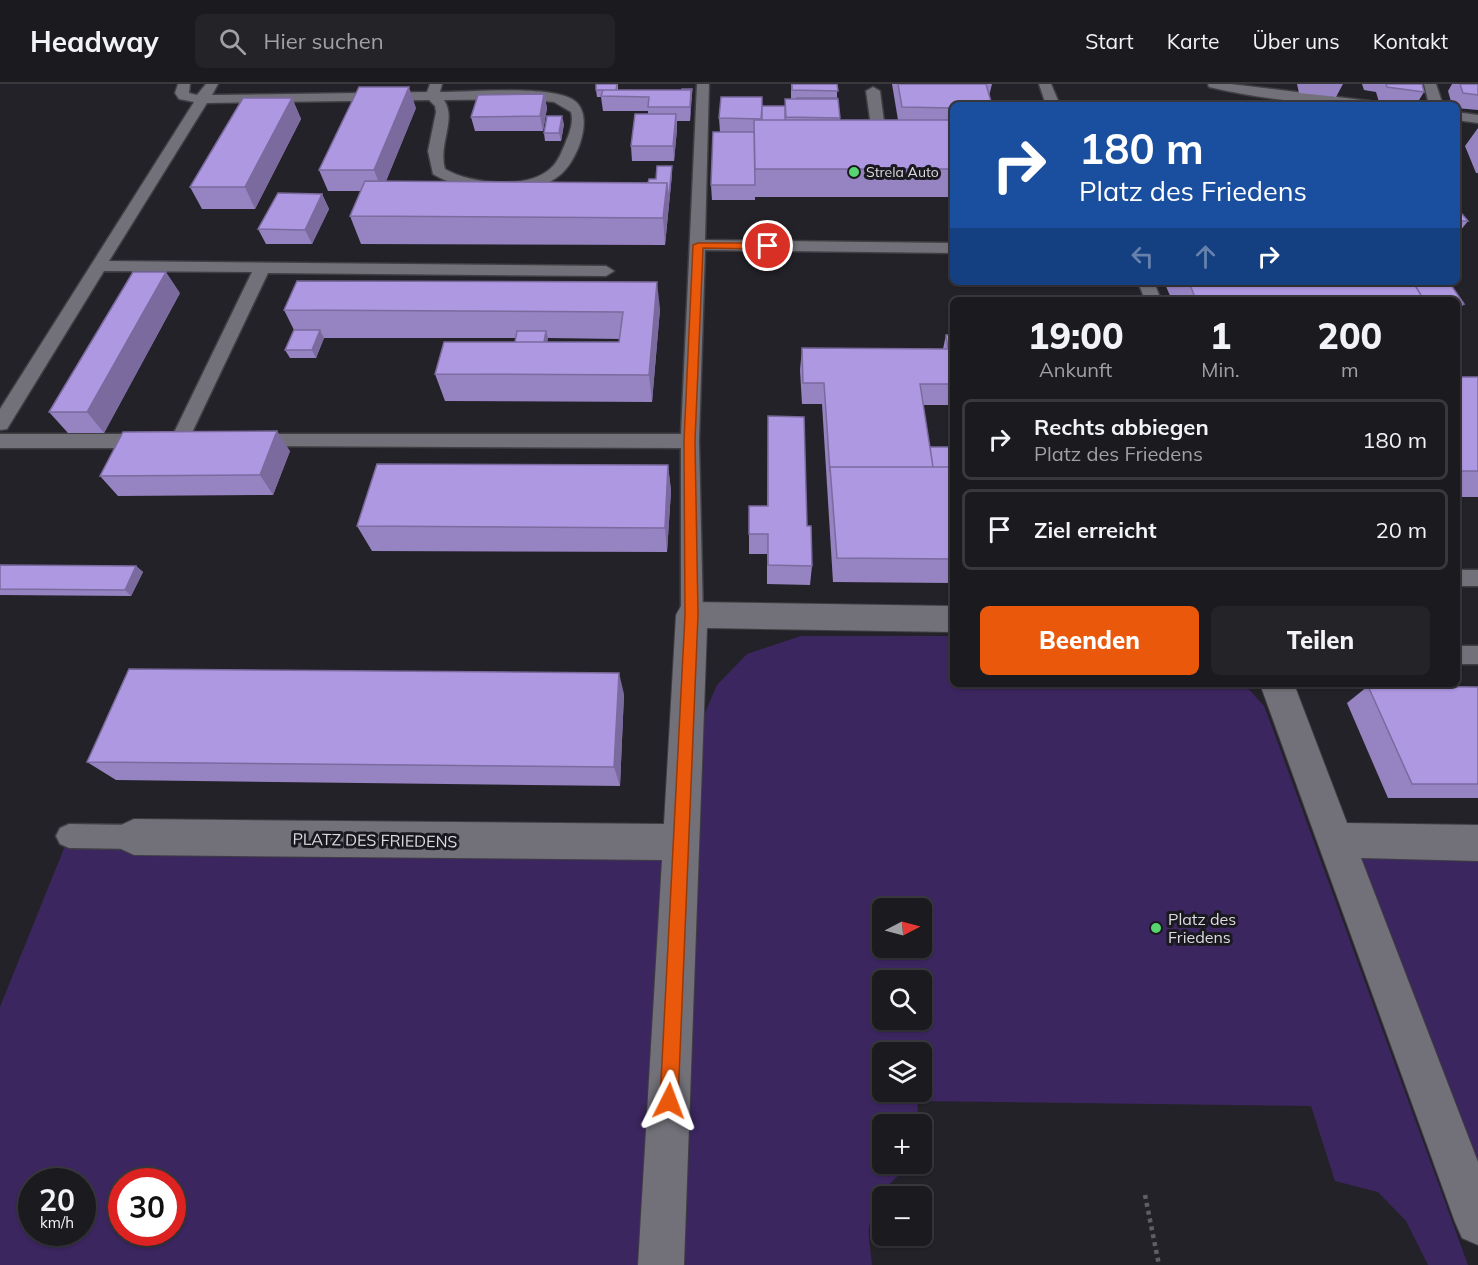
<!DOCTYPE html>
<html lang="de">
<meta charset="utf-8">
<style>
:root{--surface:#1b1a1f;--page:#242328;--text:#f1f3f6;--muted:#a0a1a4;--line:#39383d;--accent:#ea580c}
body{margin:0;font-family:Mulish,sans-serif;background:var(--page);color:var(--text);height:100vh;display:flex;flex-direction:column;font-size:22px;white-space:nowrap}
*{box-sizing:border-box;margin:0}
p{font-size:20px;color:var(--muted)}
.icon{flex:none;width:33px;height:33px;fill:none;stroke:currentColor;stroke-width:2;stroke-linecap:round;stroke-linejoin:round}
.map{position:relative;flex:1;overflow:hidden}
.drawer{position:absolute;left:950px;top:213px;width:510px;height:390px;display:flex;flex-direction:column;background:var(--surface);border-radius:9px;box-shadow:0 2px 4px #0004,0 0 0 2px var(--line)}
.drawer>*{flex:none}
.hud{position:absolute;left:950px;top:18px;width:510px;height:183px;border-radius:9px;box-shadow:0 2px 4px #0004,0 0 0 2px var(--line);background:#1a4fa0;color:#fff;overflow:hidden}
.needle{width:39px;rotate:84deg}
.buttons{position:absolute;left:872px;top:814px;display:grid;gap:12px}
.buttons a{display:grid;place-items:center;width:60px;height:60px;border-radius:9px;background:var(--surface);box-shadow:0 2px 4px #0004,0 0 0 2px var(--line);font-size:30px}
.speed{position:absolute;left:18px;top:1084px;display:flex;gap:12px;font-size:30px;font-weight:700;text-align:center}
.speed>*{display:grid;place-content:center;width:78px;height:78px;border-radius:50%;background:var(--surface);box-shadow:0 2px 4px #0004,0 0 0 2px var(--line);line-height:1}
.speed small{font-size:15px;font-weight:400}
.speed .limit{border:9px solid #d22;background:#fff;color:#111}
.pin{position:absolute;display:grid;place-items:center;width:51px;height:51px;color:#fff;margin:-26px;border:3px solid #fff;border-radius:50%;box-shadow:0 2px 6px #0007}
.me{position:absolute;width:66px;margin:-33px;rotate:3deg;stroke-linejoin:round;filter:drop-shadow(0 0 4px #0008)}
.turn{display:flex;align-items:center;gap:21px;height:126px;padding:0 30px;font-size:27px}
.turn .icon{width:78px;height:78px;stroke-width:2.5}
.turn b{display:block;font-size:42px;line-height:51px}
.lanes{display:flex;align-items:center;height:57px;padding:0 30px;background:#0003;justify-content:center;gap:30px;direction:ltr}
.lanes .off{opacity:.35}
.eta{display:flex;justify-content:space-evenly;align-items:center;height:102px;text-align:center}
.eta b{font-size:36px;font-weight:800;line-height:42px}
.cta{display:flex;gap:12px;margin-top:auto;padding:12px 30px}
.cta a{flex:1;height:69px;border-radius:9px;background:var(--accent);color:#fff;font-size:24px;font-weight:800;line-height:69px;text-align:center}
.cta a+a{background:var(--page);color:var(--text)}
ul{padding:0;list-style:none}
li{display:flex;align-items:center;gap:18px;height:81px;margin:0 12px 9px;padding:0 18px;border:3px solid var(--line);border-radius:9px}
li div{flex:1}
li b{display:block;font-size:22px}
li em{font-style:normal}
header{display:flex;align-items:center;gap:36px;box-sizing:border-box;height:84px;padding:0 30px;background:var(--surface);border-bottom:2px solid var(--line)}
header strong{font-size:28px}
nav{display:flex;gap:33px;margin-inline-start:auto;font-size:21px}
.search{width:420px;height:54px;background:var(--page);display:flex;align-items:center;gap:15px;box-sizing:border-box;padding:0 21px;border-radius:9px;color:var(--muted);font-size:22px}
.map>svg:first-child{display:block}
</style>
<header>
<strong>Headway</strong>
<div class="search"><svg class="icon" aria-label="search" viewBox="0 0 24 24"><circle cx="10" cy="10" r="6"/><path d="M15 15l6 6"/></svg>Hier suchen</div>
<nav><a>Start</a><a>Karte</a><a>Über uns</a><a>Kontakt</a></nav>
</header>
<div class="map">
<svg width="1478" height="1181" viewBox="0 0 1478 1181">
<rect width="100%" height="100%" fill="#242229"/>
<path fill="#3b265f" fill-rule="evenodd" d="M801,552h151v48h292l20,22 11,29 193,530h-40l-22,-44 -28,-29 -43,-11 -24,-75 -394,-5 2,24h-37v39h37c-25,7 -47,38 -50,64 -1,11 2,25 3,37h-188l16,-541 17,-39 30,-31zM882,825h39v39h-39zM882,897h39v39h-39zM882,969h39v39h-39z
M69,752l611,6 -19,423h-661v-258zM32,1098h50v51h-50zM122,1098h50v51h-50z
M1335,756l143,3v379z"/>
<g fill="none" stroke-linecap="round" stroke-linejoin="round">
<g stroke="#3f3e43" stroke-width="3">
<path id="lane" d="M178,0h12l-1,9 8,2 9,-11h12l-6,11 215,-3 3,-8h12l-2,8c32,0 105,-7 132,7 25,14 5,63 -12,76 -30,25 -96,18 -127,-1l-5,-23 8,-39 -1,-6 -6,-6 -222,3 -98,158 497,5 8,5 -8,5 -338,-3 -80,168 -2,5h-14l-2,-5 82,-169 -148,-1 -97,158 -7,1v-21l194,-307 -15,-3 -4,-6zM522,15l32,3 17,10c3,11 -2,22 -6,32 -3,7 -7,18 -14,24 -23,22 -81,16 -106,1 -7,-25 12,-50 -1,-69z
M697,0h12l-4,156 247,3v10l-247,-3 -6,191 4,174 -3,6 -8,3 -8,-3 -3,-6v-167l-435,-2 -2,-5 2,-5 7,-2h428z
M1039,0h12l9,21h-14z
M1208,0h23l139,17 7,4c-57,0 -113,-5 -168,-18z
M1424,0h12l7,21h-14z
M873,3l7,4 6,46c-5,6 -21,6 -26,0l12,-4 -6,-42z
M1456,28l22,3v8l-22,-3z
M1138,198h16l7,18h-16z
M0,350h148l7,2 2,5 -2,5 -7,2h-148z
M1456,486h22v16h-22z
M1456,562h22v18h-22z
M69,740l65,1 9,3 4,9 -4,9 -9,3 -65,-1 -9,-4 -4,-8 4,-8z"/>
</g>
<g stroke="#3f3e43" stroke-width="2">
<path id="street" d="M692,518l260,4v26l-245,-4 -23,637h-46l24,-405 -528,-5 -13,-6 -5,-12 5,-12 13,-6 530,5 12,-209 5,-9z
M1260,600h34l53,139 131,2v36l-117,-3 117,304v83l-16,-7 -7,-16z"/>
</g>
<path stroke="#605e64" stroke-width="4.5" stroke-dasharray="4 4" stroke-linecap="butt" d="M1145,1111l14,70"/>
<use href="#lane" fill="#727078" fill-rule="evenodd"/>
<use href="#street" fill="#727078" fill-rule="evenodd"/>
</g>
<path fill="#9683c2" fill-rule="evenodd" d="M596,0h22v6h63l11,-1 -2,32h-13v8l-3,32h-42l-1,-15 17,-32v-3h-45l-2,-14h-4l-1,-7z
M791,0h46v15h1l2,21h58l-6,-36h100l-3,12 -37,9v92h-197v-2v5h-43l-1,-15 9,-53 -1,-14 43,-12h23l6,-7z
M1297,0h46l-7,13 -37,-4z
M1362,0h60l2,8 -8,13h-13l-24,-3 -3,-10 -12,-2z
M1452,0h26v26l-22,-2v-3h-4l-4,-14z
M544,10l3,14 -4,23h-68l-4,-14z
M292,14l9,21 -46,90h-53l-12,-22z
M416,24l-30,73 262,2 8,-4 16,-5 -7,71 -304,-1 -11,-28 11,-25h-33l-9,-21z
M564,40l-3,17h-16l-1,-8z
M1478,44v45h-2l-11,-27z
M322,110l7,15 -17,35h-46l-8,-15z
M1456,123l12,14 -12,15z
M1164,198h285l15,22 -8,9v-13h-284z
M180,209l-76,140h-36l-19,-21z
M660,225l-8,93 -207,-1 -10,-27 80,-32 1,-4h-192l-8,20h-26l-5,-8 9,-20 -10,-20zM548,254l72,1 -1,3h-72z
M946,251h6v70h-29l7,42h22v136l-119,-1 -11,-178h-20l-2,-34 2,-22 141,1z
M1456,293h22v120h-22z
M768,332l39,110 5,40 -2,19 -43,-1v-30h-18v-48h18z
M290,367l-17,44 -155,1 -18,-20z
M668,381l3,26 -4,61 -295,-1 -15,-25z
M0,481l136,1 7,6 -12,24 -131,-1z
M1368,602l110,1v111h-90l-41,-95z
M624,610l-4,92 -504,-6 -29,-18z"/>
<path fill="#7a6a9e" d="M409,3l7,21 -34,83 -8,-21z
M692,5v7l-2,25v-14l1,-17z
M544,10l3,14 -4,23 -3,-15z
M292,14l9,21 -46,90 -10,-22z
M676,30l1,15 -3,32 -1,-15z
M562,32l2,8 -3,17 -2,-8z
M672,82v8l-7,71 -2,-27 4,-35z
M322,110l7,15 -17,35 -7,-14z
M166,188l14,21 -76,140 -17,-21z
M657,198l3,27 -8,93 -3,-27z
M320,246l4,8 -8,20 -4,-8z
M546,247l2,7 -6,31 -2,-7z
M277,347l13,20 -17,44 -13,-20z
M668,381l3,26 -4,61 -2,-24z
M136,482l7,6 -12,24 -6,-6z
M619,589l5,21 -4,92 -6,-19z"/>
<path fill="#ae98e2" stroke="#7a6a9e" stroke-width="1.5" d="M596,0h21l-1,6h-20z
M792,0h45l1,7 -46,-1z
M898,0h88l6,21h-40v3l-50,-1z
M1386,0h36l2,8 -37,-5z
M1460,0h18v11l-15,-2z
M359,3h50l-35,83h-55z
M682,5h10l-1,8v-7h-10z
M603,6h88l-1,17h-42l1,-10 -48,-1z
M544,10l-4,22 -69,1 7,-22z
M721,13h41v22l-43,-1z
M243,14h49l-47,89h-55z
M797,14h40v1h-40z
M785,15h53l2,19 -54,-1z
M762,22h23v14h-24z
M635,30h41l-3,32h-42z
M547,32h15l-3,17h-15z
M754,36h198v49h-197z
M713,48h41l1,53h-44z
M657,82h15l-4,37 -1,-20h-19l1,-4h7z
M365,97l302,2 -4,35 -313,-2z
M278,109l44,1 -17,36 -47,-1z
M1456,123l12,14h-12z
M133,188h33l-79,140h-38z
M297,197l360,1 -8,93 -214,-1 9,-32h175l4,-30 -339,-2z
M1189,198h224l11,18h-228z
M1413,198h36l15,22h-8v-4h-32z
M294,246h26l-8,20h-27z
M517,247h29l-2,11h-29z
M946,251h6v49h-32l13,83h-103v5l-6,-89h-21l-1,-35 146,1z
M1456,293h22v94h-22z
M768,332l36,1 3,109h4l1,40 -44,-1v-31h-19v-28h19z
M277,347l-17,44 -160,1 23,-44z
M930,363h22v20h-19z
M377,380l291,1 -3,63 -308,-2z
M830,383h122v92l-115,-1z
M0,481l136,1 -11,24 -125,-1z
M129,585l490,4 -5,94 -527,-5z
M1368,602l110,1v97h-66z"/>
<path fill="#ea580c" stroke="#983908" stroke-width="1.5" d="M698,159h70l4,3 -4,3 -65,-1 -8,193 3,174 -20,486 -3,6 -6,3 -7,-3 -2,-6 25,-486 -1,-174 9,-196z"/>
<g fill="#57d570" stroke="#1b1920" stroke-width="2">
<circle cx="854" cy="88" r="6"/>
<circle cx="1156" cy="844" r="6"/>
</g>
<g text-anchor="middle" stroke-width="6" stroke-linejoin="round" paint-order="stroke">
<g font-size="14" fill="#dddbe0" stroke="#1b1920" text-anchor="start">
<text x="866" y="93">Strela Auto</text>
</g>
<g font-size="16" fill="#dddbe0" stroke="#1b1920">
<text transform="translate(375 756) rotate(1)" y="6">PLATZ DES FRIEDENS</text>
</g>
<g font-size="16" fill="#dddbe0" stroke="#1b1920" text-anchor="start">
<text x="1168" y="841">Platz des<tspan x="1168" dy="18">Friedens</tspan></text>
</g>
</g>
</svg>
<div class="buttons">
<a><svg class="needle" viewBox="-14 -14 28 28"><path d="M0-13l5 13h-10z" fill="#e53935"/><path d="M0 13l5-13h-10z" fill="#a0a1a4"/></svg></a>
<a><svg class="icon" aria-label="search" viewBox="0 0 24 24"><circle cx="10" cy="10" r="6"/><path d="M15 15l6 6"/></svg></a>
<a><svg class="icon" aria-label="layers" viewBox="0 0 24 24"><path d="M12 4l9 5-9 5-9-5zM3 14l9 5 9-5"/></svg></a>
<a>+</a>
<a>−</a>
</div>
<div class="speed"><div>20<small>km/h</small></div><div class="limit">30</div></div>
<div class="pin" style="left:768px;top:162px;background:#d93025"><svg class="icon" aria-label="arrive" viewBox="0 0 24 24"><path d="M6 21V4h12l-3 4 3 4H6"/></svg></div>
<svg class="me" style="left:669px;top:1017px" viewBox="-20 -20 40 40"><path d="M0-17L14 15 0 8-14 15z" fill="#ea580c" stroke="#fff" stroke-width="4"/></svg>
<div class="hud">
<div class="turn"><svg class="icon" aria-label="right" viewBox="0 0 24 24"><path d="M7 20v-9h11M14 6l5 5-5 5"/></svg><div><b>180 m</b>Platz des Friedens</div></div>
<div class="lanes"><svg class="icon off" aria-label="left" viewBox="0 0 24 24"><path d="M17 20v-9H6M10 6l-5 5 5 5"/></svg><svg class="icon off" aria-label="ahead" viewBox="0 0 24 24"><path d="M12 20V5M6 11l6-6 6 6"/></svg><svg class="icon" aria-label="right" viewBox="0 0 24 24"><path d="M7 20v-9h11M14 6l5 5-5 5"/></svg></div>
</div>
<section class="drawer">
<div class="eta">
<div><b>19:00</b><p>Ankunft</p></div>
<div><b>1</b><p>Min.</p></div>
<div><b>200</b><p>m</p></div>
</div>
<ul>
<li><svg class="icon" aria-label="right" viewBox="0 0 24 24"><path d="M7 20v-9h11M14 6l5 5-5 5"/></svg><div><b>Rechts abbiegen</b><p>Platz des Friedens</p></div><em>180 m</em></li>
<li><svg class="icon" aria-label="arrive" viewBox="0 0 24 24"><path d="M6 21V4h12l-3 4 3 4H6"/></svg><div><b>Ziel erreicht</b></div><em>20 m</em></li>
</ul>
<div class="cta"><a>Beenden</a><a>Teilen</a></div>
</section>
</div>
